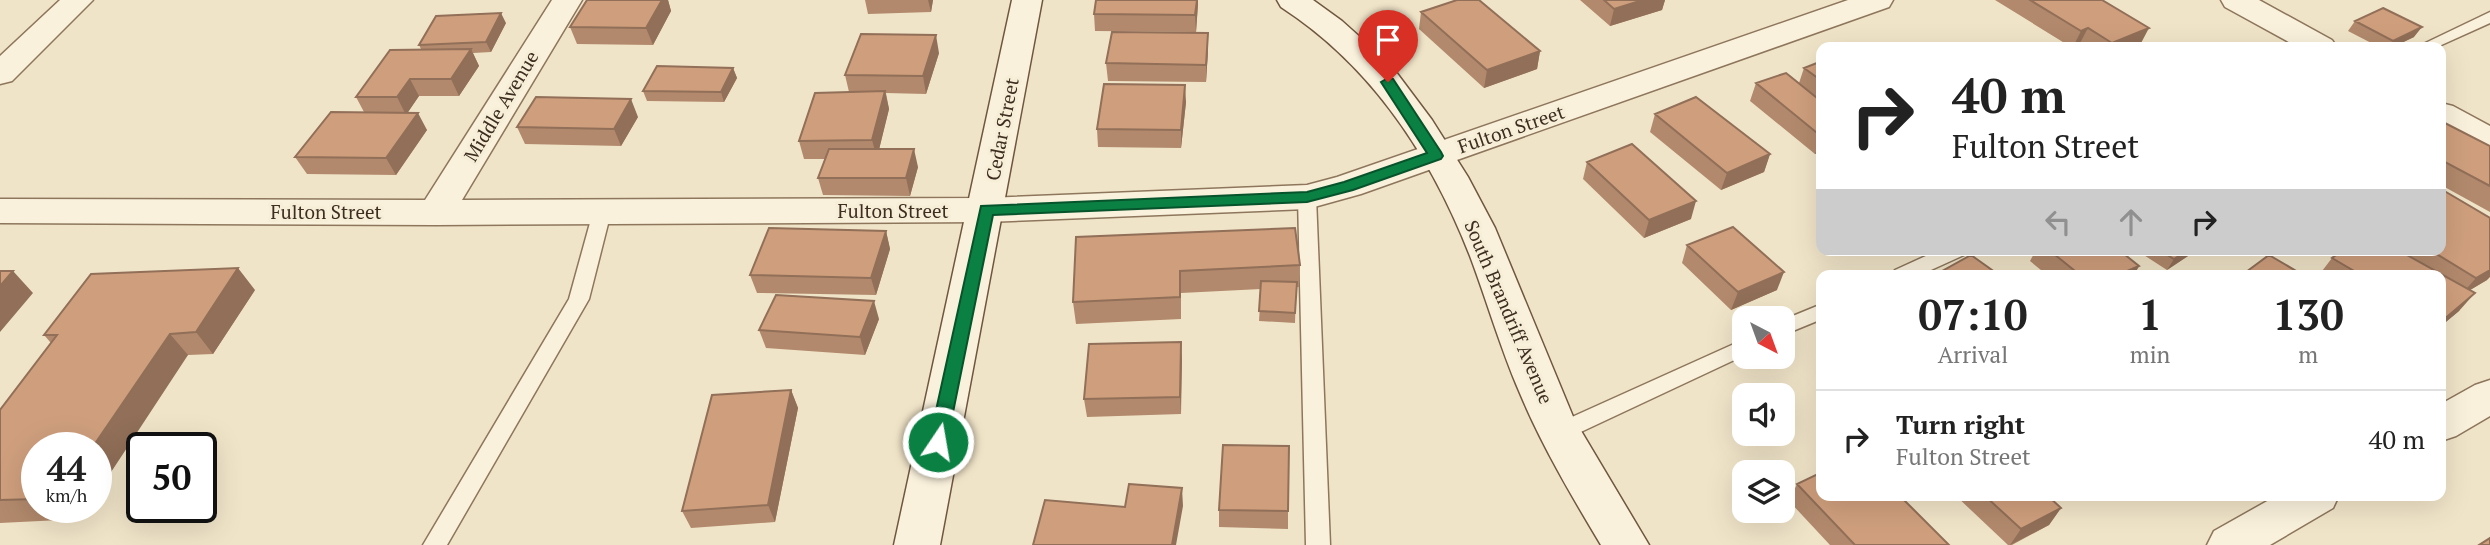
<!DOCTYPE html>
<style>
:root{--surface:#fff;--page:#f2f2f2;--text:#222;--muted:#767676;--line:#e0e0e0}
body{margin:0;font-family:"PT Serif",serif;background:var(--page);color:var(--text);height:100vh;display:flex;flex-direction:column;font-size:26px;white-space:nowrap}
*{box-sizing:border-box;margin:0}
p{font-size:23px;color:var(--muted)}
.icon{flex:none;width:38px;height:38px;fill:none;stroke:currentColor;stroke-width:2;stroke-linecap:round;stroke-linejoin:round}
.map{position:relative;flex:1;overflow:hidden}
.details{position:absolute;left:1816px;top:270px;width:630px;height:231px;display:flex;flex-direction:column;background:var(--surface);border-radius:14px;box-shadow:0 7px 28px #0002}
.details>*{flex:none}
.banner{position:absolute;left:1816px;top:42px;width:630px;height:214px;border-radius:14px;box-shadow:0 7px 28px #0002;background:#fff;color:var(--text);overflow:hidden}
.needle{width:46px;rotate:139deg}
.buttons{position:absolute;left:1732px;top:306px;display:grid;gap:14px}
.buttons a{display:grid;place-items:center;width:63px;height:63px;border-radius:14px;background:var(--surface);box-shadow:0 7px 28px #0002;font-size:35px}
.speed{position:absolute;left:21px;top:432px;display:flex;gap:14px;font-size:35px;font-weight:700;text-align:center}
.speed>*{display:grid;place-content:center;width:91px;height:91px;border-radius:50%;background:var(--surface);box-shadow:0 7px 28px #0002;line-height:1}
.speed small{font-size:18px;font-weight:400}
.speed .limit{border:4px solid #111;border-radius:10px;background:#fff;color:#111}
.pin{position:absolute;display:grid;place-items:center;width:60px;height:60px;color:#fff;margin:-72px -30px;border-radius:50% 50% 50% 0;rotate:-45deg;box-shadow:0 0 7px #0007}
.pin .icon{rotate:45deg}
.me{position:absolute;width:77px;margin:-38px;rotate:12deg;stroke-linejoin:round;filter:drop-shadow(0 0 5px #0008)}
.turn{display:flex;align-items:center;gap:24px;height:147px;padding:0 21px;font-size:32px}
.turn .icon{width:91px;height:91px;stroke-width:2.5}
.turn b{display:block;font-size:49px;line-height:60px}
.lanes{display:flex;align-items:center;height:66px;padding:0 21px;background:#0003;justify-content:center;gap:35px;direction:ltr}
.lanes .off{opacity:.35}
.eta{display:flex;justify-content:space-evenly;align-items:center;height:119px;text-align:center}
.eta b{font-size:42px;font-weight:600;line-height:49px}
ul{padding:0;list-style:none}
li{display:flex;align-items:center;gap:21px;height:98px;padding:0 21px;border-top:2px solid var(--line)}
li div{flex:1}
li b{display:block;font-size:26px}
li em{font-style:normal}
.map>svg:first-child{display:block}
</style>
<div class="map">
<svg width="2490" height="545" viewBox="0 0 2490 545">
<rect width="100%" height="100%" fill="#f0e4c8"/>
<g fill="none" stroke-linecap="round" stroke-linejoin="round">
<g stroke="#8d765c" stroke-width="3">
<path id="lane" d="M2490,12v11l-53,24h-20z
M1307,191l9,6 14,348h-24l-8,-348z
M602,206l7,2 2,4 -22,87 -142,246h-24l146,-246 24,-87 2,-4z
M1939,250h27l-2,5 -44,20h-27l2,-5z
M1822,304v15l-39,16v-15z
M1745,339v16l-177,83 -8,2 -8,-2 -3,-6 3,-6z"/>
</g>
<g stroke="#8d765c" stroke-width="3">
<path id="street" d="M60,0h33l-81,81 -12,3v-28z
M552,0h30l-120,200 524,-2 321,-13 30,-8 511,-177h45l-4,7 -528,187 -54,15 -321,13 -550,3 -436,-2v-24l425,1z
M2221,0h38l73,40 5,7h-39l-73,-40z
M2441,103l12,3 37,20v25l-12,-3 -37,-20z
M2490,380v36l-34,20 -15,5v-37l34,-19z
M2278,495h61l-6,13 -63,37h-63l7,-14z"/>
</g>
<g stroke="#6f573f" stroke-width="3">
<path id="secondary" d="M1012,0h30l-102,545h-46z
M1277,0h36l29,21 48,43 42,56 36,57 27,51 79,191 75,126h-48c-30,-50 -60,-101 -82,-154 -19,-44 -32,-90 -49,-135 -39,-100 -98,-190 -189,-249z"/>
</g>
<use href="#lane" fill="#faf1dc" fill-rule="evenodd"/>
<use href="#street" fill="#faf1dc" fill-rule="evenodd"/>
<use href="#secondary" fill="#faf1dc" fill-rule="evenodd"/>
</g>
<path fill="#b2896c" d="M587,0h81l3,11 -18,34 -76,-1 -7,-17z
M865,0h68l-2,12 -63,2z
M1580,0h85l-3,10 -52,16z
M1995,0h107l38,45 -6,2h-52l-3,-2 -8,2z
M1198,4l-2,28 -101,-1 -1,-17z
M1421,12l119,39 -3,18 -53,19 -65,-59z
M2355,21l59,16 -21,10h-14l-31,-16z
M506,23l-15,29 -18,1 6,13 -20,30h-40l-11,16 19,18 -31,45 -89,-1 -12,-17 69,-45 -8,-15 65,-48 -2,-4z
M1208,50l-2,32 -98,-1 -2,-18z
M939,53l-13,41 -40,-1 3,16 -10,40 39,18 -8,29 -87,-1 -5,-17 7,-19h-21l-5,-18 50,-49 -4,-17z
M1822,61v91l-7,2 -65,-53 6,-18h43l5,-15z
M733,68l4,10 -13,24 -77,-1 -4,-10z
M1186,102l-5,46 -83,-1 -1,-18z
M1655,114l115,40 -6,18 -43,18 -71,-58z
M638,117l-17,29 -96,-2 -8,-17z
M2441,121l49,25v66l-49,-27z
M1587,162l104,57 -47,19 -61,-59z
M886,231l4,18 -14,46 -119,-2 -7,-18z
M1076,237l224,28 -1,22h-3l-1,36 -36,-2 2,-32 -80,4v26l-105,5 -3,-22z
M1687,245l90,45 -46,20 -49,-47z
M2036,250h83l20,16 -5,9h-87l-17,-14z
M2136,250h58l-3,4 -24,16z
M2343,250h98l46,30 -17,10 -11,21 -18,15v-51h-122l13,-17z
M255,290l-42,64 -25,1 -151,93v60h51l-8,11 -80,4v-113l51,-67 -7,-8z
M879,319l-14,36 -99,-7 -7,-18z
M1181,342v72l-94,3 -3,-18z
M791,390l7,18 -23,114 -84,6 -9,-17z
M1797,484l152,61h-119l-41,-44z
M1955,495h92l14,13 -12,17 -37,20h-4z
M1219,510l69,1v18l-69,-2z"/>
<path fill="#916f58" d="M662,0h6l3,11 -18,34 -7,-17z
M928,0h5l-2,12z
M1197,0h1v4l-2,28 -1,-17z
M1643,0h22l-3,10 -52,16 4,-17z
M501,13l5,10 -15,29 -5,-10z
M2422,27l-8,10 -21,10h-5l5,-6z
M2088,28l-9,17 -6,2 8,-16z
M2149,28l-9,17 -6,2h-24l2,-4z
M1208,33v17l-2,32v-17z
M936,35l3,18 -13,41 -3,-18z
M471,49l8,17 -20,30 -8,-17z
M1540,51l-3,18 -53,19 3,-18z
M733,68l4,10 -13,24 -3,-10z
M410,79l9,17 -13,19 -9,-18z
M1185,85l1,17 -5,46v-18z
M885,91l4,18 -12,49 -5,-18z
M631,99l7,18 -17,29 -7,-17z
M418,113l9,17 -31,45 -10,-17z
M1822,137v15l-7,2z
M914,149l4,18 -8,29 -4,-18z
M1770,154l-6,18 -43,18 6,-17z
M1696,201l-5,18 -47,19 5,-18z
M886,231l4,18 -14,46 -5,-17z
M2188,250h6l-3,4 -24,16 7,-11z
M2139,266l-5,9h-16z
M238,268l17,22 -42,64 -17,-22z
M2490,268v9l-3,3 -27,16 16,-18z
M13,271l20,22 -33,39v-46z
M1784,272l-7,18 -46,20 7,-18z
M2475,293l-16,18 -18,15v-4z
M874,301l5,18 -14,36 -5,-18z
M170,334l18,21 -92,140v-47h-4z
M1181,342l1,18 -1,54 -1,-17z
M791,390l7,18 -23,114 -7,-17z
M1182,488l1,18 -7,39h-4z
M68,508h20l-8,11z
M2061,508l-12,17 -39,20 11,-16z"/>
<path fill="#cf9f7d" stroke="#916f58" stroke-width="2" d="M587,0h75l-16,28 -76,-1z
M1096,0h101l-2,15 -101,-1z
M1457,0h22l61,51 -53,19 -66,-58z
M1604,0h39l-29,9z
M2030,0h72l47,28 -37,15 -24,-15 -7,3z
M2383,8l39,19 -29,14 -38,-20z
M501,13l-15,29 -67,3 17,-29z
M1112,32l96,1 -2,32 -100,-2z
M861,34l75,1 -13,41 -78,-1z
M471,49l-20,30h-41l-13,18h-41l34,-47z
M1822,61v20l-18,-13z
M657,66l76,2 -12,24 -78,-1z
M1786,73l36,29v35l-66,-54z
M1104,84l81,1 -4,45 -84,-1z
M885,91l-13,49 -73,1 16,-48z
M536,97l95,2 -17,30 -97,-2z
M1696,97l74,57 -43,19 -72,-59z
M331,112l87,1 -32,45 -91,-1z
M2441,121l49,25v40l-49,-26z
M1632,144l64,57 -47,19 -62,-58z
M829,149h85l-8,29h-88z
M2441,189l49,29v52l-14,8 -46,-28h11z
M1733,227l51,45 -46,20 -51,-47z
M769,228l117,3 -15,47 -121,-3z
M1295,228l5,37 -120,6v26l-107,5 3,-65z
M2049,250h70l20,16 -21,9h-38z
M2159,250h29l-14,9z
M2343,250h55l77,43 -33,28 -1,-46h-80l-29,-17z
M1971,255l28,20h-64z
M2269,255l34,20h-61z
M238,268l-42,64 -26,2 -78,114h-55v51l-37,1v-90l57,-75h-13l47,-61z
M0,271h13l-13,15z
M1261,281l36,1 -2,31 -36,-2z
M776,295l98,6 -14,36 -101,-7z
M1181,342l-1,55 -96,2 5,-55z
M791,390l-23,115 -86,6 30,-116z
M1223,445l66,1 -1,65 -69,-1z
M1822,472v23h77l50,50h-94l-58,-61z
M1129,484l53,4 -10,57h-139l12,-45 80,7z
M1984,495h63l14,13 -40,21z
M2490,538v7h-11z"/>
<path fill="#0b8043" stroke="#07532c" stroke-width="2" d="M1388,78l5,1 48,73 2,4 -2,3 -88,31 -46,12 -314,13 -46,227 -3,5h-12l-3,-5 52,-236 326,-14 37,-10 83,-29 -46,-71z"/>
<g text-anchor="middle" stroke-width="6" stroke-linejoin="round" paint-order="stroke">
<g font-size="19" fill="#3d2e20" stroke="#f7eed8">
<text transform="translate(501 106) rotate(-59)" y="7">Middle Avenue</text>
<text transform="translate(1002 129) rotate(-79)" y="7">Cedar Street</text>
<text transform="translate(1511 129) rotate(-19)" y="7">Fulton Street</text>
<text x="893" y="218">Fulton Street</text>
<text x="326" y="219">Fulton Street</text>
<text transform="translate(1509 312) rotate(67)" y="7">South Brandriff Avenue</text>
</g>
</g>
</svg>
<div class="buttons">
<a><svg class="needle" viewBox="-14 -14 28 28"><path d="M0-13l5 13h-10z" fill="#e53935"/><path d="M0 13l5-13h-10z" fill="#767676"/></svg></a>
<a><svg class="icon" aria-label="sound" viewBox="0 0 24 24"><path d="M4 9h4l5-4v14l-5-4H4zM17 9q2 3 0 6"/></svg></a>
<a><svg class="icon" aria-label="layers" viewBox="0 0 24 24"><path d="M12 4l9 5-9 5-9-5zM3 14l9 5 9-5"/></svg></a>
</div>
<div class="speed"><div>44<small>km/h</small></div><div class="limit">50</div></div>
<div class="pin" style="left:1388px;top:82px;background:#d93025"><svg class="icon" aria-label="arrive" viewBox="0 0 24 24"><path d="M6 21V4h12l-3 4 3 4H6"/></svg></div>
<svg class="me" style="left:938px;top:442px" viewBox="-20 -20 40 40"><circle r="17" fill="#0b8043" stroke="#fff" stroke-width="3"/><path d="M0-11L8 9 0 5-8 9z" fill="#fff"/></svg>
<div class="banner">
<div class="turn"><svg class="icon" aria-label="right" viewBox="0 0 24 24"><path d="M7 20v-9h11M14 6l5 5-5 5"/></svg><div><b>40 m</b>Fulton Street</div></div>
<div class="lanes"><svg class="icon off" aria-label="left" viewBox="0 0 24 24"><path d="M17 20v-9H6M10 6l-5 5 5 5"/></svg><svg class="icon off" aria-label="ahead" viewBox="0 0 24 24"><path d="M12 20V5M6 11l6-6 6 6"/></svg><svg class="icon" aria-label="right" viewBox="0 0 24 24"><path d="M7 20v-9h11M14 6l5 5-5 5"/></svg></div>
</div>
<section class="details">
<div class="eta">
<div><b>07:10</b><p>Arrival</p></div>
<div><b>1</b><p>min</p></div>
<div><b>130</b><p>m</p></div>
</div>
<ul>
<li><svg class="icon" aria-label="right" viewBox="0 0 24 24"><path d="M7 20v-9h11M14 6l5 5-5 5"/></svg><div><b>Turn right</b><p>Fulton Street</p></div><em>40 m</em></li>
</ul>
</section>
</div>
